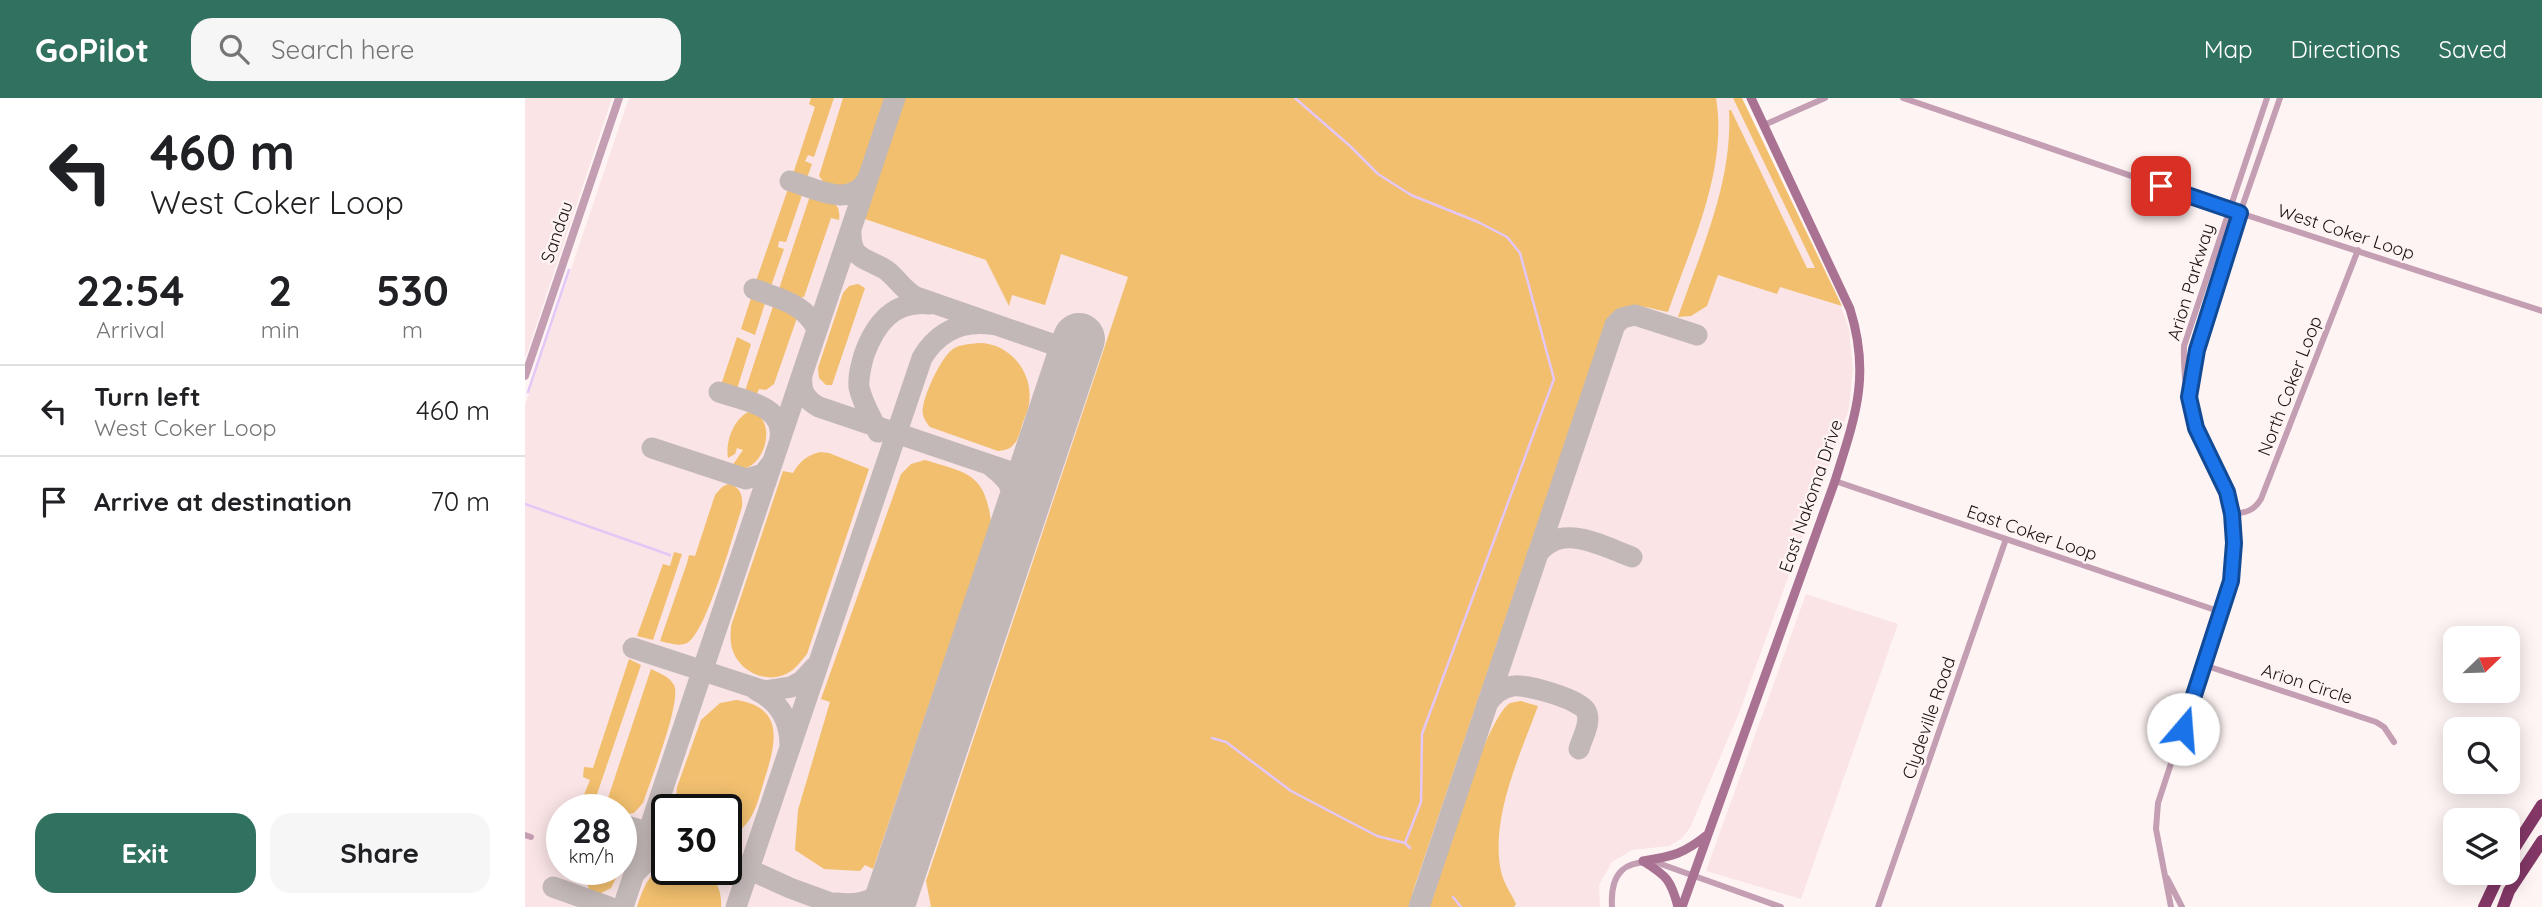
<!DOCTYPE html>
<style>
:root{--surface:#fff;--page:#f6f6f6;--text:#202124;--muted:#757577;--line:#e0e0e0;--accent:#31715f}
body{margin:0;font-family:Quicksand,sans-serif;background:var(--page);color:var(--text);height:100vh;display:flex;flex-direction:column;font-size:26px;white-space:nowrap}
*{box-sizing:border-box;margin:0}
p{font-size:23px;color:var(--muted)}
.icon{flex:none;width:38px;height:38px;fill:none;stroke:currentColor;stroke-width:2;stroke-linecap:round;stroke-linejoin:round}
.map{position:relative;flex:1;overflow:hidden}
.panel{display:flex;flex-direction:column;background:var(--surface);width:525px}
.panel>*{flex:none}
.top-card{background:#fff;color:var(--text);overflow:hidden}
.needle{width:46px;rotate:67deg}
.fabs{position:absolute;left:1918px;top:528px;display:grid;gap:14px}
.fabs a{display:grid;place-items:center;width:77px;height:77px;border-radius:14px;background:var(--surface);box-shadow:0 4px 18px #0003;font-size:35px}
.speed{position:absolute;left:21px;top:696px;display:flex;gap:14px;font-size:35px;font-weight:700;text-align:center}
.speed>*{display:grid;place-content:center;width:91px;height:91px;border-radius:50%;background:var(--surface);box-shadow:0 4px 18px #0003;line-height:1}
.speed small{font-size:18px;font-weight:400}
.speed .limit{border:4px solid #111;border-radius:10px;background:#fff;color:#111}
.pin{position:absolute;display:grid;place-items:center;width:60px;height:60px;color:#fff;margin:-30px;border-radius:14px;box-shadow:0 4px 10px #0006}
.me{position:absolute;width:77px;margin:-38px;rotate:18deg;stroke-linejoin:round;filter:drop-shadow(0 0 5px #0008)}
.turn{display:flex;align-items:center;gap:24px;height:147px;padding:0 35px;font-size:32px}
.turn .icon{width:91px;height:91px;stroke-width:2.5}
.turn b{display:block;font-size:49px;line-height:60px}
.eta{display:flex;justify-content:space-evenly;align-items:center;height:119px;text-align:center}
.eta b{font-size:42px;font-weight:800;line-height:49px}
.button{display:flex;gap:14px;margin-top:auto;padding:14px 35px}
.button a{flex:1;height:80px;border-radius:21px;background:var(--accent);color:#fff;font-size:28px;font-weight:800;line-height:80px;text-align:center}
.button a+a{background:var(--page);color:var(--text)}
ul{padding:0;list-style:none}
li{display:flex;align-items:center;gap:21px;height:91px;padding:0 35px;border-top:2px solid var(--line)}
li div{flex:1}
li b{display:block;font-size:26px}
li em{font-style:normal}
header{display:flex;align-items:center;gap:42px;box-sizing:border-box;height:98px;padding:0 35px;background:var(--accent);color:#fff}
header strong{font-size:33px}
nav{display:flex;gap:38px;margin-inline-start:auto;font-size:24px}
.search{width:490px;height:63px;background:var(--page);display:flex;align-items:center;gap:18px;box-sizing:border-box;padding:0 24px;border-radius:21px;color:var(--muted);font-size:26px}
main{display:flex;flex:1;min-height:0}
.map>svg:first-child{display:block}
</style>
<header>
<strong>GoPilot</strong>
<div class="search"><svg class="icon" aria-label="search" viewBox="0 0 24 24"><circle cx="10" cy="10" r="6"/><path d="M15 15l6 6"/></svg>Search here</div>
<nav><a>Map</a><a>Directions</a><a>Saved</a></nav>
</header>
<main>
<section class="panel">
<div class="top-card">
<div class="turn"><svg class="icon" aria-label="left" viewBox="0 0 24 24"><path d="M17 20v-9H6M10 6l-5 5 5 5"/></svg><div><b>460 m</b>West Coker Loop</div></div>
</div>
<div class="eta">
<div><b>22:54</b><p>Arrival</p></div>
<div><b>2</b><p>min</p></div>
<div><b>530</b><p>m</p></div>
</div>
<ul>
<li><svg class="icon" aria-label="left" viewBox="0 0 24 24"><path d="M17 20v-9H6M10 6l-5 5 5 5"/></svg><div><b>Turn left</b><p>West Coker Loop</p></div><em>460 m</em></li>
<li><svg class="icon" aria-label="arrive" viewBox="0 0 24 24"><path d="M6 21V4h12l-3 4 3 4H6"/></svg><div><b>Arrive at destination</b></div><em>70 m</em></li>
</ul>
<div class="button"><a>Exit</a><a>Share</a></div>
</section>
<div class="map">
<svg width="2017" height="809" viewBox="0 0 2017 809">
<rect width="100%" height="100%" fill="#fff4f4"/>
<path fill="#fae4e5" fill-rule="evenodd" d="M0,0h87l-87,261z
M104,0h1112l98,203 10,28 4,40 -4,40 -110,304 -49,115 -9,11 -12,7 -37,4 -20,12 -13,23 1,22h-1075v-502zM37,712h59v60h-59zM142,712h59v60h-59z
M1281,496l92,30 -97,275 -95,-28z"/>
<path fill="#f1bf6e" d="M286,0h23l-20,59 -6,-2 -3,6 7,3 -5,14 -14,-4 22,-67 -6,-3z
M318,0h44l-30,84 -9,5 -8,1 -15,-4 -6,-8z
M378,0h813c12,72 -25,147 -48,214 -28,-6 -41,-13 -62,11l-193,568 -3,16h-479l-5,-26 202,-604 -67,-23 -16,51 -33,-10 -3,11 -23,-46 -124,-42z
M1208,0h9l100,208 -62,-19 -3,7 -59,-19 -11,31 -16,10 -13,1c23,-67 55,-135 51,-207h2l76,158h8z
M264,88l10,4 3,5 -16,47 -7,-1 -1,6 6,2 -14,40 -12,-5 -2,-3z
M289,96c14,5 28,8 25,26l-8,-2 -27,79 -8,1 -18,-6 31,-93z
M333,186l7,4 -33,97h-6l-7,-7 -1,-10 25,-75 6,-7z
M229,198l12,4 -11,35 -14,-6 10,-31z
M249,205l20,7 4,5 -24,69 -8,6 -7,-1 -4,9 -11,-4z
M212,239l14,7 -14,45 -16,-4z
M454,245c31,0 55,30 50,61 -1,7 -5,15 -7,21 -2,7 -4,16 -9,20 -4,5 -9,5 -15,6l-68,-24c-4,-5 -9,-12 -7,-20 2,-14 18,-50 30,-58 8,-5 18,-5 26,-6z
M226,313c32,11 8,71 -19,55l11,-16 -6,-2 -2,6 -7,4c-3,-17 7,-42 23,-47z
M295,354l9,1 40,16 -62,185c-6,7 -12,16 -21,20 -23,11 -52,-6 -55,-31 -1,-5 0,-12 0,-17l52,-155 10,2c7,-12 13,-17 27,-21z
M400,362c41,13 60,12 66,62l-118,347 -8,-4 -5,6 -36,-2 -29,-19 3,-40 32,-108 -9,-3 80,-225 10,-10z
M203,386c13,2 15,13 14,23 -8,25 -36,127 -55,136 -8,4 -18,0 -27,-2l27,-78 2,-8 6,1 20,-61 7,-8z
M149,454l8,2 -29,86 -16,-4 26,-72 7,2z
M104,561l12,6 -47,138 -5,2 -8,-3 9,-22 -7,-3 1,-10 9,1z
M126,571c8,4 18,7 23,16 8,16 -24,97 -31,118l-9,10 -13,2v-5h-15l-1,-3z
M211,602c51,7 39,46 28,81 -7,23 -12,49 -38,56v-27h-47l-3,-10 1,-13 24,-67 19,-17z
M996,603l17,5c-18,49 -50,116 -36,169 3,10 10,20 14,29l-2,3h-86c8,-32 59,-191 82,-204 1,0 9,-2 11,-2z
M142,767v5h40c10,12 15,22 14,37h-84c6,-18 11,-34 30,-42z
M64,772h31l-9,18 -10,5 -11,-1 -4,-12z"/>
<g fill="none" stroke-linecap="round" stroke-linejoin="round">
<path stroke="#e4c7f6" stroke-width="2.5" d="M770,0l55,48 28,28 33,21 67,27 29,15 13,16 34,126 -132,355 -1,68 -16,41
M3,294l41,-122
M0,406l145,51
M687,640l14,4 65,49 86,45 28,7 5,5
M928,799l8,10"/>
<path stroke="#c3b8b8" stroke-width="21" d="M265,83c25,7 60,28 77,-1
M326,132c-1,31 15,27 35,40 11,8 17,20 30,27l159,55
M229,191c25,10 50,14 63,40
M277,278c-2,15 4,24 17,31l213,72
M194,294c23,8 66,13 61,46
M353,334c-6,-14 -16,-29 -19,-45 -1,-11 2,-21 5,-32 11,-31 29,-55 66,-51
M127,350l94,31 17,-5 8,-10
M467,369c28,20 25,39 21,68
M1012,457c23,-34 65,-9 95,2
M108,550l132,43 26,-4 11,-6 13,-14
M231,592c23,11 34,30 34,55
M962,606c6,-9 14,-16 26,-18 13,-2 67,13 73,25 6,11 -4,27 -7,38
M54,711l2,1
M96,726l38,12
M201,761l64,29 52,19
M111,774l16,-16 15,-7
M28,789l56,20
M311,805c31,4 51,-7 65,-34
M98,809l272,-809
M211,809l186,-549c16,-27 42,-39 74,-33
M894,809l196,-582 7,-7 13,-3 62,20"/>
<path stroke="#c3b8b8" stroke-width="52" d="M363,809l191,-568"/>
<path stroke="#c49eb3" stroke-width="6" d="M1378,0l337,115 302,98
M1239,27l61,-27
M1665,292l7,-40 43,-137 40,-115
M1310,383l386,131
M1707,416c13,-1 22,-3 29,-15l97,-249
M1679,567l172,57 8,5 10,15
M0,737l6,2
M1642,780l15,29
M1087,809c-2,-34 12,-48 46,-44l123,44
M1353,809l128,-368
M1646,809l-15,-78 2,-26 73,-222c4,-30 4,-58 -3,-86 -6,-20 -19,-36 -27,-54 -12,-29 -18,-63 -17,-95l83,-248"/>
<path stroke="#c49eb3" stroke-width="8" d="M0,278l94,-278"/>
<path stroke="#a97292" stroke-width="9" d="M1118,763c31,-5 40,-7 64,-26
M1118,763c24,15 28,19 35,46
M1157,809l153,-426c20,-64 36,-105 15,-172l-99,-211"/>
<path stroke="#823766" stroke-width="12" d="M1983,760l34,-53
M1959,809l16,-34
M1978,809l6,-16 33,-50"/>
</g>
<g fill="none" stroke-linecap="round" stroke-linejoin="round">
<g stroke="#114b97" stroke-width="18">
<path id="route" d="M1636,88l79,27 -43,137 -8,47 7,31 31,64 5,22 2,29 -3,38 -48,148"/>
</g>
<use href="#route" stroke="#1a73e8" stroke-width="12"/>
</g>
<g text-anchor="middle" stroke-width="5" stroke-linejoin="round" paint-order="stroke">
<g font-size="18" fill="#191010" stroke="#fff4f4">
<text transform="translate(32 134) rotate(-71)" y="6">Sandau</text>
<text transform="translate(1821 134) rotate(18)" y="6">West Coker Loop</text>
<text transform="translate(1666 184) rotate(-73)" y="6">Arion Parkway</text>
<text transform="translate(1765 288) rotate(-69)" y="6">North Coker Loop</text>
<text transform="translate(1286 398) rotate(-71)" y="6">East Nakoma Drive</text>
<text transform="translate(1507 435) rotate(19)" y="6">East Coker Loop</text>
<text transform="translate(1782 586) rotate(18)" y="6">Arion Circle</text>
<text transform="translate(1404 620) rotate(-71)" y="6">Clydeville Road</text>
</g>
</g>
</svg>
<div class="fabs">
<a><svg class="needle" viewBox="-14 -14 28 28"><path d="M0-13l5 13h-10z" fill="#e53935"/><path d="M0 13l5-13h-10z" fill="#757577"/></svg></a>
<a><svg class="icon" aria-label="search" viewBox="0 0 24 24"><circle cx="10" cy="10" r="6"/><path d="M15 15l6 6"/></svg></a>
<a><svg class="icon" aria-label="layers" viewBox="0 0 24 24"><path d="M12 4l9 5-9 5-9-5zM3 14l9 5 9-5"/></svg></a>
</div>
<div class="speed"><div>28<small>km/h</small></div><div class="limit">30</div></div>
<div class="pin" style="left:1636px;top:88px;background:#d93025"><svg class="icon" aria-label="arrive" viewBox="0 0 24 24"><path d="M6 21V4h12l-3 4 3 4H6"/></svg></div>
<svg class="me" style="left:1658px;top:631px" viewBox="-20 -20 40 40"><circle r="19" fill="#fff"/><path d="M0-13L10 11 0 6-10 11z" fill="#1a73e8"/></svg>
</div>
</main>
